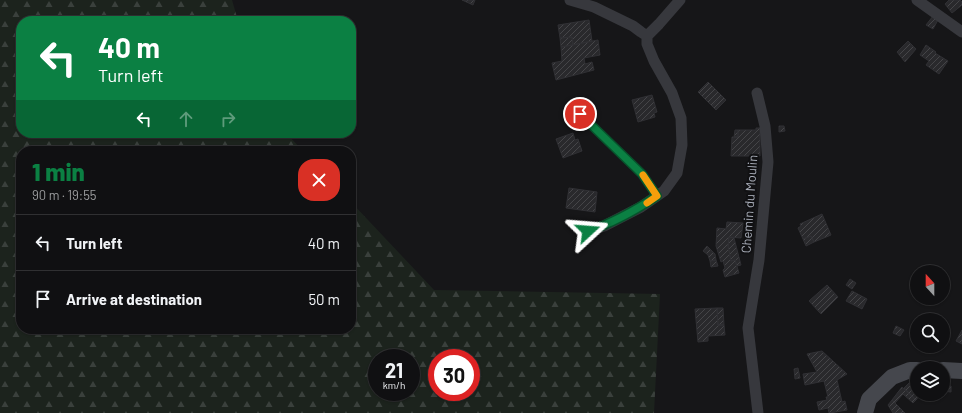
<!DOCTYPE html>
<meta charset="utf-8">
<style>
:root{--surface:#101012;--page:#19191b;--text:#f1f3f6;--muted:#9c9d9f;--line:#303032;--accent:#0b8043}
body{margin:0;font-family:Barlow,sans-serif;background:var(--page);color:var(--text);height:100vh;display:flex;flex-direction:column;font-size:15px;white-space:nowrap}
*{box-sizing:border-box;margin:0}
p{font-size:13px;color:var(--muted)}
.icon{flex:none;width:22px;height:22px;fill:none;stroke:currentColor;stroke-width:2;stroke-linecap:round;stroke-linejoin:round}
.map{position:relative;flex:1;overflow:hidden}
.side{position:absolute;left:16px;top:146px;width:340px;height:188px;display:flex;flex-direction:column;background:var(--surface);border-radius:16px;box-shadow:0 1px 3px #0004,0 0 0 1px var(--line)}
.side>*{flex:none}
.banner{position:absolute;left:16px;top:16px;width:340px;height:122px;border-radius:16px;box-shadow:0 1px 3px #0004,0 0 0 1px var(--line);background:#0b8043;color:#fff;overflow:hidden}
.needle{width:26px;rotate:339deg}
.fabs{position:absolute;left:910px;top:265px;display:grid;gap:8px}
.fabs a{display:grid;place-items:center;width:40px;height:40px;border-radius:50%;background:var(--surface);box-shadow:0 1px 3px #0004,0 0 0 1px var(--line);font-size:20px}
.speed{position:absolute;left:368px;top:349px;display:flex;gap:8px;font-size:20px;font-weight:700;text-align:center}
.speed>*{display:grid;place-content:center;width:52px;height:52px;border-radius:50%;background:var(--surface);box-shadow:0 1px 3px #0004,0 0 0 1px var(--line);line-height:1}
.speed small{font-size:10px;font-weight:400}
.speed .limit{border:6px solid #d22;background:#fff;color:#111}
.pin{position:absolute;display:grid;place-items:center;width:34px;height:34px;color:#fff;margin:-17px;border:2px solid #fff;border-radius:50%;box-shadow:0 1px 4px #0007}
.me{position:absolute;width:44px;margin:-22px;rotate:71deg;stroke-linejoin:round;filter:drop-shadow(0 0 3px #0008)}
.turn{display:flex;align-items:center;gap:14px;height:84px;padding:0 16px;font-size:18px}
.turn .icon{width:52px;height:52px;stroke-width:2.5}
.turn b{display:block;font-size:28px;line-height:34px}
.lanes{display:flex;align-items:center;height:38px;padding:0 16px;background:#0003;justify-content:center;gap:20px;direction:ltr}
.lanes .off{opacity:.35}
.round{display:grid;place-items:center;flex:none;width:42px;height:42px;border-radius:16px;background:var(--page)}
.overview{display:flex;align-items:center;justify-content:space-between;height:68px;padding:0 16px}
h1{font-size:24px;font-weight:800;line-height:30px;color:var(--accent)}
ul{padding:0;list-style:none}
li{display:flex;align-items:center;gap:12px;height:56px;padding:0 16px;border-top:1px solid var(--line)}
li div{flex:1}
li b{display:block;font-size:15px}
li em{font-style:normal}
.map>svg:first-child{display:block}
</style>
<div class="map">
<svg width="962" height="413" viewBox="0 0 962 413">
<defs>
<pattern id="forest-firs" width="22" height="20" patternUnits="userSpaceOnUse"><rect width="22" height="20" fill="#1c231d"/><path d="M5 1l3.5 6h-7zM16 11l3.5 6h-7z" fill="#3a403c"/></pattern>
<pattern id="building-hatch" width="6" height="6" patternUnits="userSpaceOnUse"><rect width="6" height="6" fill="#29292c"/><path d="M-1 1l2-2M0 6l6-6M5 7l2-2" fill="none" stroke="#454548"/></pattern>
</defs>
<rect width="100%" height="100%" fill="#161618"/>
<path fill="url(#forest-firs)" fill-rule="evenodd" d="M0,0h232l6,21h-217v112h265l17,18h-282v178h330v-127l83,88 226,4 -6,119h-654zM377,358h34v34h-34zM437,358h34v34h-34z"/>
<path fill="url(#building-hatch)" stroke="#303034" d="M462,0h13l-2,5z
M949,0h11l2,2v3l-10,8 -7,-9z
M933,16l5,4 -5,9 -7,-4z
M589,20l3,21 -19,4 -1,-8 -12,1 -2,-13z
M572,37l1,8 -12,2 -1,-9z
M598,40l2,15 -16,3 1,6 7,-2 2,8 -38,10 -4,-17 10,-2 -1,-14z
M908,41l8,8 -11,13 -8,-10z
M926,45l10,7 -1,1 13,8 -9,13 -13,-9 3,-4 -9,-6z
M708,82l14,14 -10,10 -14,-14z
M652,95l5,17 -3,1 1,4 -17,5 -6,-22z
M722,96l4,4 -10,10 -4,-4z
M779,126h5l1,5 -6,1z
M756,128h4v28h-29l1,-19h6v-7h18z
M735,130h3v7h-4z
M573,133l2,7 3,-1 4,12 -19,7 -7,-19z
M569,188l28,4 -2,20 -29,-4z
M822,214l9,21 -17,7 -3,-6 -8,3 -5,-11 3,-2 -1,-2z
M727,222l16,1 -2,15 -12,-1 -1,9 3,15 4,-1 4,13 -14,4 -2,-7 2,-2 -2,-7 -2,1 -5,-16 1,-18 9,1z
M811,236l3,6 -8,4 -3,-7z
M729,237l5,1 7,27 -4,1 -2,-6 -4,1 -3,-15z
M707,246l8,8 1,6 -6,1 -2,-6 -5,-4z
M716,260l2,6 -7,1 -1,-6z
M850,279l6,4 -4,6 -6,-4z
M827,285l11,12 -17,17 -12,-13z
M852,291l15,8 -5,10 -16,-8z
M717,308h6l1,17h-6z
M717,308l1,17h6l1,10 -17,1v5l-10,1 -3,-33z
M896,326l8,4 -4,6 -7,-3z
M962,330v14l-6,-3z
M822,351l25,23 -10,6 5,22 3,-1 2,9 -17,3h-1l-1,-5 -9,2 -2,-8 10,-2 -1,-3h2l-4,-16 -19,4 -2,-11 14,-2 -10,-18z
M798,368l2,10 -5,1 -1,-10z
M917,375v19h4l-5,6 -12,-12z
M943,386h8v6l-8,-1z
M902,387l14,13 -3,3 -10,-9 -8,9 -3,-3z
M892,400l13,13h-12l-5,-8z"/>
<g fill="none" stroke-linecap="round" stroke-linejoin="round">
<path stroke="#37383d" stroke-width="5.5" d="M580,114l62,60 15,22"/>
<path stroke="#37383d" stroke-width="11" d="M570,0l24,7 39,19 8,6 6,4
M917,0l45,32
M757,93l8,33 3,36 -9,98 -11,68 10,85
M588,231l16,-5 37,-19 23,-16 13,-18 5,-28 -1,-27 -9,-25 -18,-32 -7,-17v-8l12,-12 21,-24"/>
<path stroke="#45474d" stroke-width="16" d="M943,370l19,1
M865,413l4,-14 23,-22 18,-7h7"/>
</g>
<g fill="none" stroke-linecap="round" stroke-linejoin="round">
<g stroke="#07532c" stroke-width="10">
<path id="route" d="M580,114l62,60 15,22c-21,14 -44,27 -69,35"/>
</g>
<use href="#route" stroke="#0b8043" stroke-width="7"/>
<path stroke="#f59e0b" stroke-width="7" d="M643,175l14,21 -10,7"/>
</g>
<g text-anchor="middle" stroke-width="4" stroke-linejoin="round" paint-order="stroke">
<g font-size="13" fill="#a8adb8" stroke="#111113">
<text transform="translate(749 204) rotate(-86)" y="5">Chemin du Moulin</text>
</g>
</g>
</svg>
<div class="fabs">
<a><svg class="needle" viewBox="-14 -14 28 28"><path d="M0-13l5 13h-10z" fill="#e53935"/><path d="M0 13l5-13h-10z" fill="#9c9d9f"/></svg></a>
<a><svg class="icon" aria-label="search" viewBox="0 0 24 24"><circle cx="10" cy="10" r="6"/><path d="M15 15l6 6"/></svg></a>
<a><svg class="icon" aria-label="layers" viewBox="0 0 24 24"><path d="M12 4l9 5-9 5-9-5zM3 14l9 5 9-5"/></svg></a>
</div>
<div class="speed"><div>21<small>km/h</small></div><div class="limit">30</div></div>
<div class="pin" style="left:580px;top:114px;background:#d93025"><svg class="icon" aria-label="arrive" viewBox="0 0 24 24"><path d="M6 21V4h12l-3 4 3 4H6"/></svg></div>
<svg class="me" style="left:588px;top:231px" viewBox="-20 -20 40 40"><path d="M0-17L14 15 0 8-14 15z" fill="#0b8043" stroke="#fff" stroke-width="4"/></svg>
<div class="banner">
<div class="turn"><svg class="icon" aria-label="left" viewBox="0 0 24 24"><path d="M17 20v-9H6M10 6l-5 5 5 5"/></svg><div><b>40 m</b>Turn left</div></div>
<div class="lanes"><svg class="icon" aria-label="left" viewBox="0 0 24 24"><path d="M17 20v-9H6M10 6l-5 5 5 5"/></svg><svg class="icon off" aria-label="ahead" viewBox="0 0 24 24"><path d="M12 20V5M6 11l6-6 6 6"/></svg><svg class="icon off" aria-label="right" viewBox="0 0 24 24"><path d="M7 20v-9h11M14 6l5 5-5 5"/></svg></div>
</div>
<section class="side">
<div class="overview"><div><h1>1 min</h1><p>90 m · 19:55</p></div><a class="round" style="background:#d93025;color:#fff"><svg class="icon" aria-label="close" viewBox="0 0 24 24"><path d="M6 6l12 12M18 6L6 18"/></svg></a></div>
<ul>
<li><svg class="icon" aria-label="left" viewBox="0 0 24 24"><path d="M17 20v-9H6M10 6l-5 5 5 5"/></svg><div><b>Turn left</b></div><em>40 m</em></li>
<li><svg class="icon" aria-label="arrive" viewBox="0 0 24 24"><path d="M6 21V4h12l-3 4 3 4H6"/></svg><div><b>Arrive at destination</b></div><em>50 m</em></li>
</ul>
</section>
</div>
